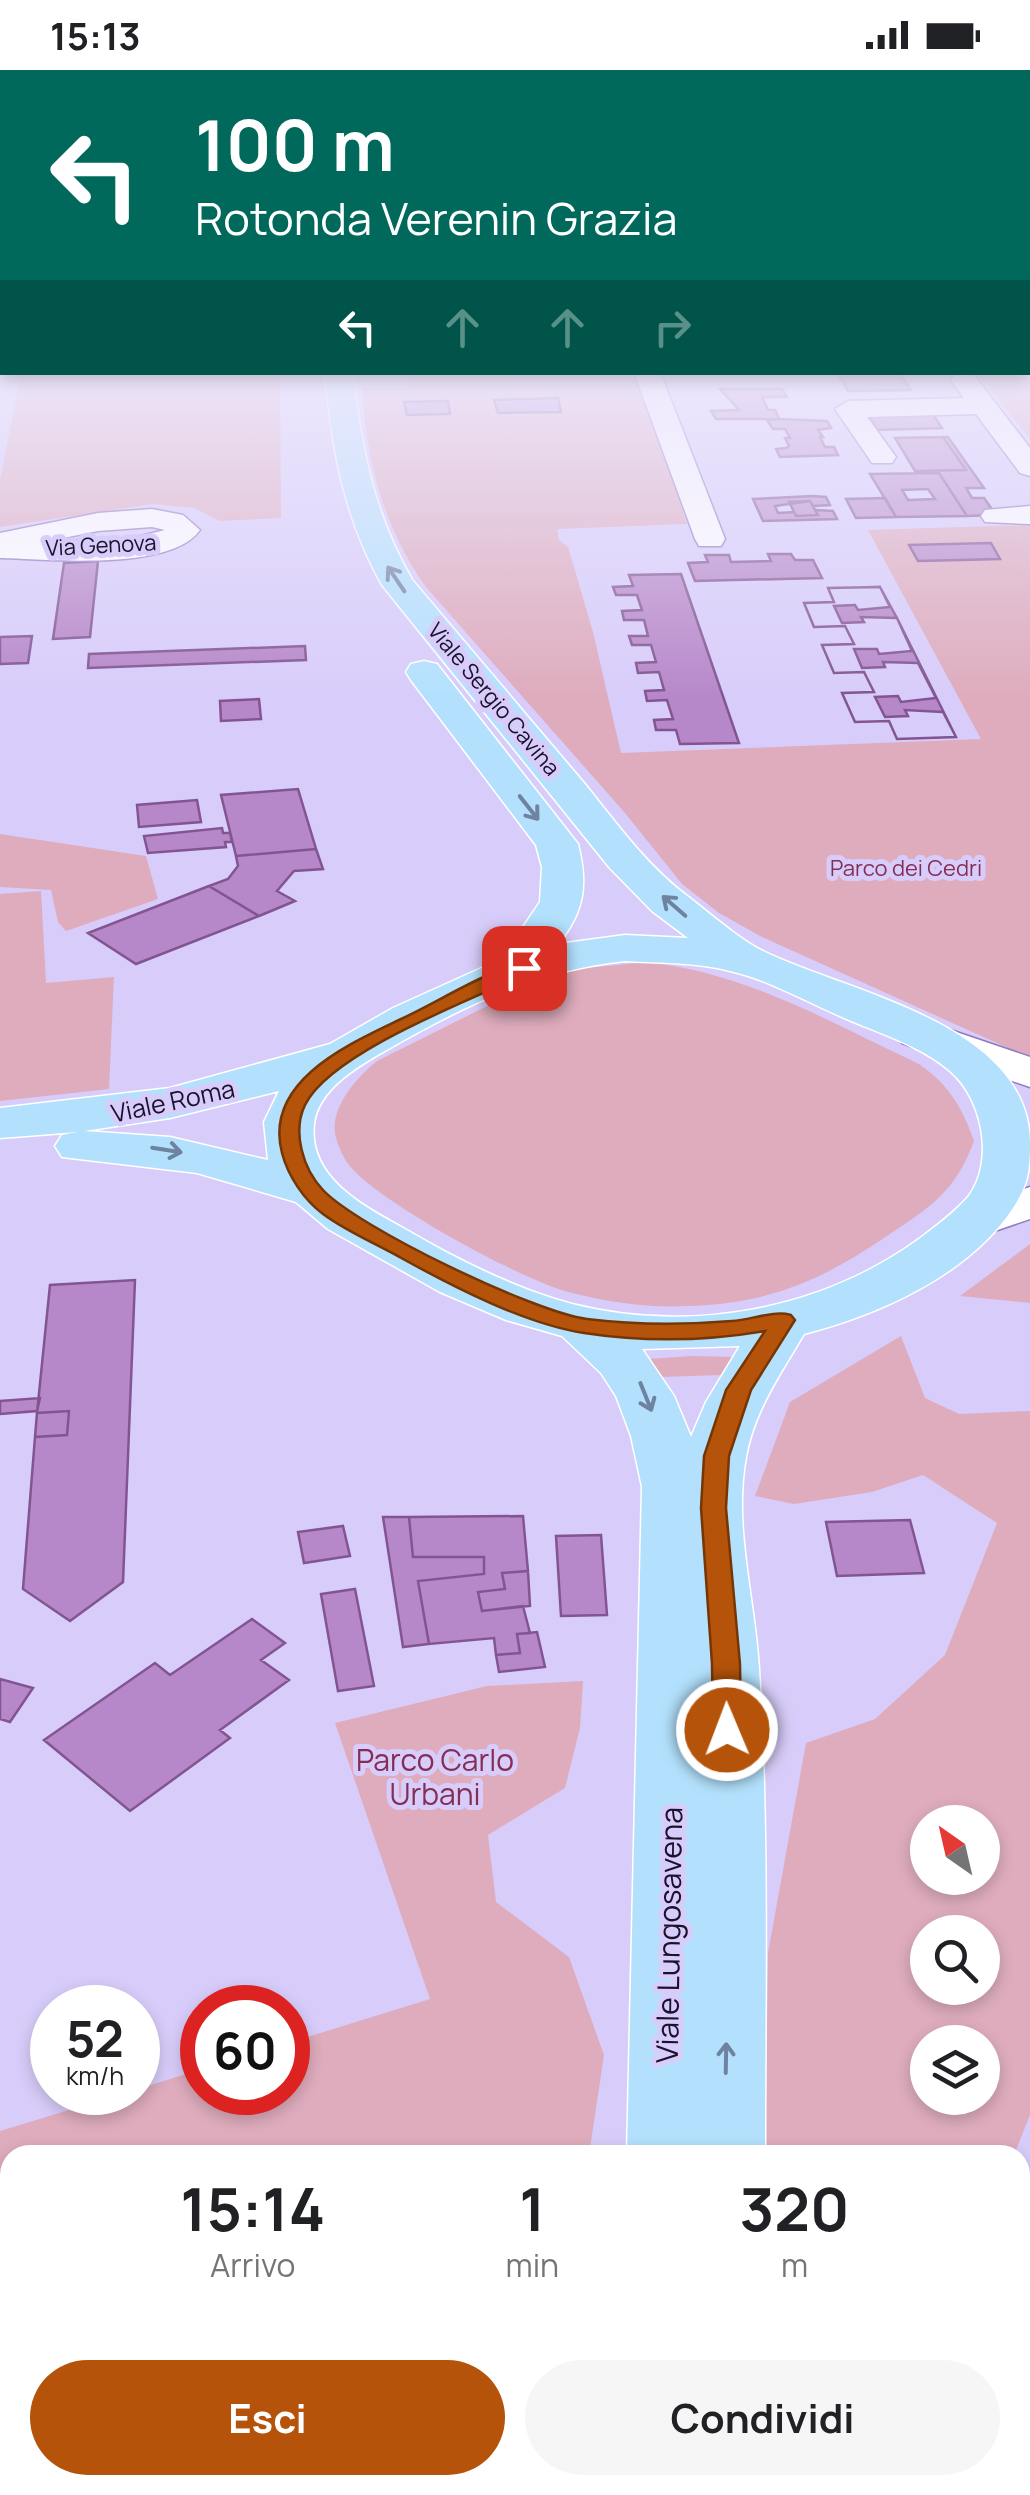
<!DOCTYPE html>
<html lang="it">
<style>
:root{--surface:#fff;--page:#f6f6f6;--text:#202124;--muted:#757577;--accent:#b45309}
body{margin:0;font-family:Manrope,sans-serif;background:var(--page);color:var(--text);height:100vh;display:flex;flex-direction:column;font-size:38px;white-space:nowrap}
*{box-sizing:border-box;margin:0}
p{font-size:32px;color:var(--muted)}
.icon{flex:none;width:55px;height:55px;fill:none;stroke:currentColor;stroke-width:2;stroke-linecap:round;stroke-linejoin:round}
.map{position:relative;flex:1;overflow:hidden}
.details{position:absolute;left:0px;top:2075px;width:1030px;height:350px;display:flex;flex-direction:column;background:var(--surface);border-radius:30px 30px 0 0;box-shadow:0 5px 15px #0003}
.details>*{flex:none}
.banner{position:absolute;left:0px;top:0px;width:1030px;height:305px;box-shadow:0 5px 15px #0003;background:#00695c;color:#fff;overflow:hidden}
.needle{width:65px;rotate:326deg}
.buttons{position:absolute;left:910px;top:1735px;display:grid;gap:20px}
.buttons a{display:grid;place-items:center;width:90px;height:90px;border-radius:50%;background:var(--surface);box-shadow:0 5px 15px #0003;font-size:50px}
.speed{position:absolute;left:30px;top:1915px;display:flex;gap:20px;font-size:50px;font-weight:700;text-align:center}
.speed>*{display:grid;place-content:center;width:130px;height:130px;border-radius:50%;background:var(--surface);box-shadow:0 5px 15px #0003;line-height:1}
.speed small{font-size:25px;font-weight:400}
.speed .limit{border:15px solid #d22;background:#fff;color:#111}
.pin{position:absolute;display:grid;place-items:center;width:85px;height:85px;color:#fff;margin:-42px;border-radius:20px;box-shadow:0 5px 15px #0006}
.me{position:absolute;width:110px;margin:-55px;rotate:359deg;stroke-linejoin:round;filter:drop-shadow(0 0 8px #0008)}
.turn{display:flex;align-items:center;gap:35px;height:210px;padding:0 30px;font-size:45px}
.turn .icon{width:130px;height:130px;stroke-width:2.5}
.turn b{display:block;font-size:70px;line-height:85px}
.lanes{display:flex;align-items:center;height:95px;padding:0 30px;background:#0003;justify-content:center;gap:50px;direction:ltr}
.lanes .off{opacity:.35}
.eta{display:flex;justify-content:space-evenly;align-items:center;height:170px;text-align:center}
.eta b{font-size:60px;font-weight:700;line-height:70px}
.button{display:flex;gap:20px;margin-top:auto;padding:20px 30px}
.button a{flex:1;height:115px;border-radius:60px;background:var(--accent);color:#fff;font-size:40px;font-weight:700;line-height:115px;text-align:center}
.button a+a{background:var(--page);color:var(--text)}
.status{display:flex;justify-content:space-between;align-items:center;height:70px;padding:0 50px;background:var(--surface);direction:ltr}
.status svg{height:28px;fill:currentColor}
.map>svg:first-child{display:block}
</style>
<div class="status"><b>15:13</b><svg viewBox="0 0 49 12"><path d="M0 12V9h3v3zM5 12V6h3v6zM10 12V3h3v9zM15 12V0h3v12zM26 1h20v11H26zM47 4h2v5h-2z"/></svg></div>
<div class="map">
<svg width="1030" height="2425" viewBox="0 0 1030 2425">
<rect width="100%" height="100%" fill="#d8cdfa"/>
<path fill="#deacbd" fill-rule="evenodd" d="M1028,286h2v82l-54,-65 52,-1z
M21,303h259l1,145 -61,3 -26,-13 -41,-4 -153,23v-47z
M406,303h230l51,151 -130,5 2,11 9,7 25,85 28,121 360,-14 -113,-209 162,-5v533l-268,-121 -43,-24 -37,-29 -57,-71 -199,-226c-43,-60 -60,-128 -64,-200h45z
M0,764l146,22 12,43 -92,32 -8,-9 -7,-32 -51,-3z
M41,821l5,92 68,-6 -5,112 -109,12v-207z
M646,892c98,10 184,60 273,102 30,21 43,43 55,77 -19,52 -45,67 -90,97 -65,44 -118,66 -198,68 -37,2 -78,-4 -114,-13 -47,-11 -194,-91 -223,-128 -5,-6 -11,-19 -13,-27 -8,-29 21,-61 41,-77l180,-90z
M1030,1174v59l-70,-7z
M901,1266l24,62 34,16 71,-3v704l-16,40h-249l3,-202 38,-210 69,-24 70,-64 52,-132 -74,-48 -51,17 -78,12 -39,-8 35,-94zM928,1752h54v56h-54zM928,1862h54v56h-54zM928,1972h54v56h-54z
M693,1286l41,1 -13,18 -59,2 -14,-18z
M583,1611l-3,47 -15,60 -77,47 8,67 73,55 35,98 -15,100h-579v330h491l-4,10h-497v-364l125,-38 13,-1v-3l64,-20v23h86v-49l142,-44 -95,-276 152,-37z
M745,2415h136l-4,10h-133z"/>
<path fill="#b788c9" stroke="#825592" stroke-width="2.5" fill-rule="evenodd" d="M837,302h62l12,18 -63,1z
M720,319h62l5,8h-25l6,13h7l4,9h-63l-5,-8 28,-1z
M558,328l3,14 -63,1 -4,-13z
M448,331l2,13 -43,1 -3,-13z
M932,343l10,15 -65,2 -9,-15z
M779,349l48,2 4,7 -13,2 5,7h-3l5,10h9l4,8 -58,2 -4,-8 10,-1 3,-2 -4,-8h5l-5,-9h-12l-6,-9z
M943,367l23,33 -51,1 -20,-33z
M943,367h5l36,51h-18l6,10h12l12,17 -29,1 -28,-43 -24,-2 51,-1z
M939,403l28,43 -71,1 -26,-43zM928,419l7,10 -27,1 -6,-10z
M813,426l13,1 4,8 -17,1 -3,-5 -35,5 3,7 16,-1 2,4 22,-1 -3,-5 18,1 4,8 -74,2 -10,-22z
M885,428l11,19 -40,1 -10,-19z
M810,431l8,14 -22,1 -7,-14z
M991,473l9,16 -82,2 -9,-16z
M768,484h23l4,6h18l9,18 -127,3 -7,-18 20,-1 -3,-7h24l2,7 40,-1z
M98,491l-8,76 -37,2 11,-76z
M681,504l58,169 -59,1 -4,-14h-20l-2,-10 19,-1 -6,-19 -20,1 -2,-10 19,-1 -5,-18 -21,1 -2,-10 20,-1 -5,-17h-19l-3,-9h19l-4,-16h-20l-2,-9 20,-1 -5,-15h-21l-3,-8 20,-1 -4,-11z
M880,517l10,20 -32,3 -3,-5 -21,1 8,17 22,-1 -3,-5 36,1 15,33 -33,3 -2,-5h-23l8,19 23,-1 -2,-5 35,1 18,35 -35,4 -3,-6 -23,1 10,20 23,-1 -3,-6 38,2 13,25 -59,2 -8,-18 -34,1 -13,-29 32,-1 -10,-20 -30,1 -12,-28 32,-1 -9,-18 -31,1 -10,-24 30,-1 -6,-14z
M880,517l17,31 59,119 -59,2 -8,-18 -34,1 -13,-29 32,-1 -10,-20 -30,1 -12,-28 32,-1 -9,-18 -31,1 -10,-24 30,-1 -6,-14z
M32,566l-4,27 -28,1v-27z
M305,576l1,14 -218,8 1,-14z
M259,629l2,20 -40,2 -1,-20z
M298,719l18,60 -80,7 -15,-61z
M197,730l4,22 -62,5 -2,-22z
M222,758l1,5h7l2,9h-7l1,5 -78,6 -4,-17z
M316,779l7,20 -29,2 -17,20 18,10 -36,15 -50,-30 19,-7 10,-13 -2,-10z
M209,816l50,30 -123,48 -48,-31z
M135,1210l-12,302 -53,39 -47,-32 12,-152 32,-2 2,-24 -32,2 13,-128z
M40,1328l-3,13 -37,3v-13z
M69,1341l-2,24 -32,2 2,-24z
M523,1446l5,55 -26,2 3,16 -27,3 4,19 41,-5 7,27 -13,1 3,19 -24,2 -2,-17 -65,6 -11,-63 66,-7v-17h-71l-4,-40z
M383,1447h26l4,40h71v17l-66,7 11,63 -26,3z
M910,1450l14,53 -87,3 -11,-54z
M343,1456l7,30 -46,7 -6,-31z
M601,1465l6,80 -46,1 -5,-80z
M528,1501l2,35 -48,5 -4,-19 27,-3 -3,-16z
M355,1519l19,97 -36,5 -17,-97z
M252,1549l33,24 -24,17 28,20 -69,50 10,8 -100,73 -86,-71 111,-77 15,12z
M537,1562l8,35 -46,5 -3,-17 24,-2 -3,-19z
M0,1609l33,9 -23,34 -10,-3z"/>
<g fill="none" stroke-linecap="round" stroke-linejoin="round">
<g stroke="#8f7bc2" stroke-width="3">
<path id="minor" d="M634,302h26l65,167 -4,7h-22l-4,-7z
M965,302l8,2 57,74v28l-10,-3 -44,-59 -109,3 29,40 -4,6h-20l-37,-54 13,-8 116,-3 -13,-18 4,-6z
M1030,436v18l-45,-2 -4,-6 4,-6z
M152,439l31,6 17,15c-29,42 -153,29 -200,28v-25l98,-20zM152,457l13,3 -37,9 -80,2 50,-10z
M918,949l112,38v30l-128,-44 -7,-10 7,-10z
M1030,1117v32l-50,17 -18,-4 -7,-11 7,-11z"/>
</g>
<g stroke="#fff" stroke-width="3">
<path id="major" d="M325,302h28c8,76 21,143 60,209 57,67 114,135 171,202 31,38 62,82 102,112 22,17 55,46 79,57 85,41 265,72 265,192 0,26 -2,41 -17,64 -44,67 -135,107 -209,126 -23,39 -50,77 -58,123 -13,70 9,141 13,212 10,161 6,324 6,486h-138l15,-668 -11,-51 -15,-40 -15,-23 -39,-37 -56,-16 -66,-28 -112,-63 -32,-27 -99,-29 -135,-16 -7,-11 7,-11 15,-3 -77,6v-30l170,-20 160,-44 63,-36 93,-42 33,-33 21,-31 2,-35 -6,-22 -125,-165 -5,-8 5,-8 13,-3 13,3 141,180c10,40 7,67 -20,100l67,-9 63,3 -36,-27 -43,-44 -227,-282c-38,-68 -50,-135 -57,-213zM625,891c35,2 71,1 105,10 39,9 75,30 112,46 36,16 78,28 108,54 33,28 45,91 18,126 -14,16 -32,29 -49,42 -98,71 -228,95 -347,65 -59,-16 -116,-45 -169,-76 -39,-22 -95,-50 -89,-104 5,-41 59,-66 92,-85 72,-40 136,-69 219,-78zM279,1021l-15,31 4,38 -98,-23 -86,-6 86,-13zM740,1276l-34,56 -15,35 -17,-41 -32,-47z
M582,2415h145l-1,10h-146z"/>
</g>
<use href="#minor" fill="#fff" fill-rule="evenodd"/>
<use href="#major" fill="#b3e1fd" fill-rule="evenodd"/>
</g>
<defs><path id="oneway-shaft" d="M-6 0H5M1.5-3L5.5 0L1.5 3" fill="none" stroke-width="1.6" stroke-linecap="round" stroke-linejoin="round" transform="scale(2.5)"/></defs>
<g stroke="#6e839f">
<use href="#oneway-shaft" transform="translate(396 509) rotate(-124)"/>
<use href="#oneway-shaft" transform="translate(529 738) rotate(52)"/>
<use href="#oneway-shaft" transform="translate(674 836) rotate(-139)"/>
<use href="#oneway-shaft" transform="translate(167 1080) rotate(9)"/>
<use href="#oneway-shaft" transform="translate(646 1327) rotate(68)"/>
<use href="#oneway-shaft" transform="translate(726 1988) rotate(-89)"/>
</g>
<linearGradient id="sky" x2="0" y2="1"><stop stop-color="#89afb2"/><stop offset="0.46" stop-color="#ede8fd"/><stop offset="1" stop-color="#ede8fd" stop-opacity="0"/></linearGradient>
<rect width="1030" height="626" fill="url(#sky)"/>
<path fill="#b45309" stroke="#753606" stroke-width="2.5" d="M524,892l7,2v8c-56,26 -200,80 -226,133 -13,27 -2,64 18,85 36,38 211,122 264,129 49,6 96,6 145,2 19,-1 41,-11 59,-6l4,5 -44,70 -22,66 -3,52 14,156 1,66 -4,8 -10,3 -10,-3 -4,-8 -1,-66 -11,-156 3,-52 22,-66 39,-59c-59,10 -122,11 -181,2 -59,-9 -130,-46 -181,-74 -26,-15 -56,-27 -80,-45 -19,-14 -35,-38 -41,-61 -19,-72 67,-109 119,-134 39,-18 81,-46 123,-57z"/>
<g text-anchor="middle" stroke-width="10" stroke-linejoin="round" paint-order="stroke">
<g font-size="22" fill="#1a112c" stroke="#d8cdfa">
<text transform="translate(101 475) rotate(-3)" y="8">Via Genova</text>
<text transform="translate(494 629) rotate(50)" y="8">Viale Sergio Cavina</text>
</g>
<g font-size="22" fill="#842e54" stroke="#d8cdfa">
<text x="906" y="806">Parco dei Cedri</text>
</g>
<g font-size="25" fill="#1a112c" stroke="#d8cdfa">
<text transform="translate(173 1031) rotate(-12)" y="9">Viale Roma</text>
</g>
<g font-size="30" fill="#842e54" stroke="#d8cdfa">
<text x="435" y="1701">Parco Carlo<tspan x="435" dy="34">Urbani</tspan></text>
</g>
<g font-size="30" fill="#1a112c" stroke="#d8cdfa">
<text transform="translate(670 1865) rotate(-89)" y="10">Viale Lungosavena</text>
</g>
</g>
</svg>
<div class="buttons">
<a><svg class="needle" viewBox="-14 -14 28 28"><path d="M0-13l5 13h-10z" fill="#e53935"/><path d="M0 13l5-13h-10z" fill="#757577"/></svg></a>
<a><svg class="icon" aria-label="search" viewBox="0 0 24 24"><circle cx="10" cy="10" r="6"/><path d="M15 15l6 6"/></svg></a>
<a><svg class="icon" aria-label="layers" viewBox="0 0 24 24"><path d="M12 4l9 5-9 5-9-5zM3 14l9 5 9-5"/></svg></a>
</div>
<div class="speed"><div>52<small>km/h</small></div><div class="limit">60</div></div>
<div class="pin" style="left:524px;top:898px;background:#d93025"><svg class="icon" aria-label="arrive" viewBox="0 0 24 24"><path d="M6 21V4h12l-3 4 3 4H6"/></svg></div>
<svg class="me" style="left:727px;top:1660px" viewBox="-20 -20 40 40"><circle r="17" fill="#b45309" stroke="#fff" stroke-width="3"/><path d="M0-11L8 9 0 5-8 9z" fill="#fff"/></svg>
<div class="banner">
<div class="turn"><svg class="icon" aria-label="left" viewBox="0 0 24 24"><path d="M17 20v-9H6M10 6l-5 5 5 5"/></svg><div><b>100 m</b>Rotonda Verenin Grazia</div></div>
<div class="lanes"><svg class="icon" aria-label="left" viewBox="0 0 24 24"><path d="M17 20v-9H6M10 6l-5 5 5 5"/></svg><svg class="icon off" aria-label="ahead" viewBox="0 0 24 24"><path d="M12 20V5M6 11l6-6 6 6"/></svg><svg class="icon off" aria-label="ahead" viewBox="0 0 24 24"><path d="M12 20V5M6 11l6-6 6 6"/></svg><svg class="icon off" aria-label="right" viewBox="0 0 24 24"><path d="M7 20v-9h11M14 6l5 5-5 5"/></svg></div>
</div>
<section class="details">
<div class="eta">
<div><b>15:14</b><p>Arrivo</p></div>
<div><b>1</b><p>min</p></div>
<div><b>320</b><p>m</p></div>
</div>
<div class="button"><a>Esci</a><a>Condividi</a></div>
</section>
</div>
